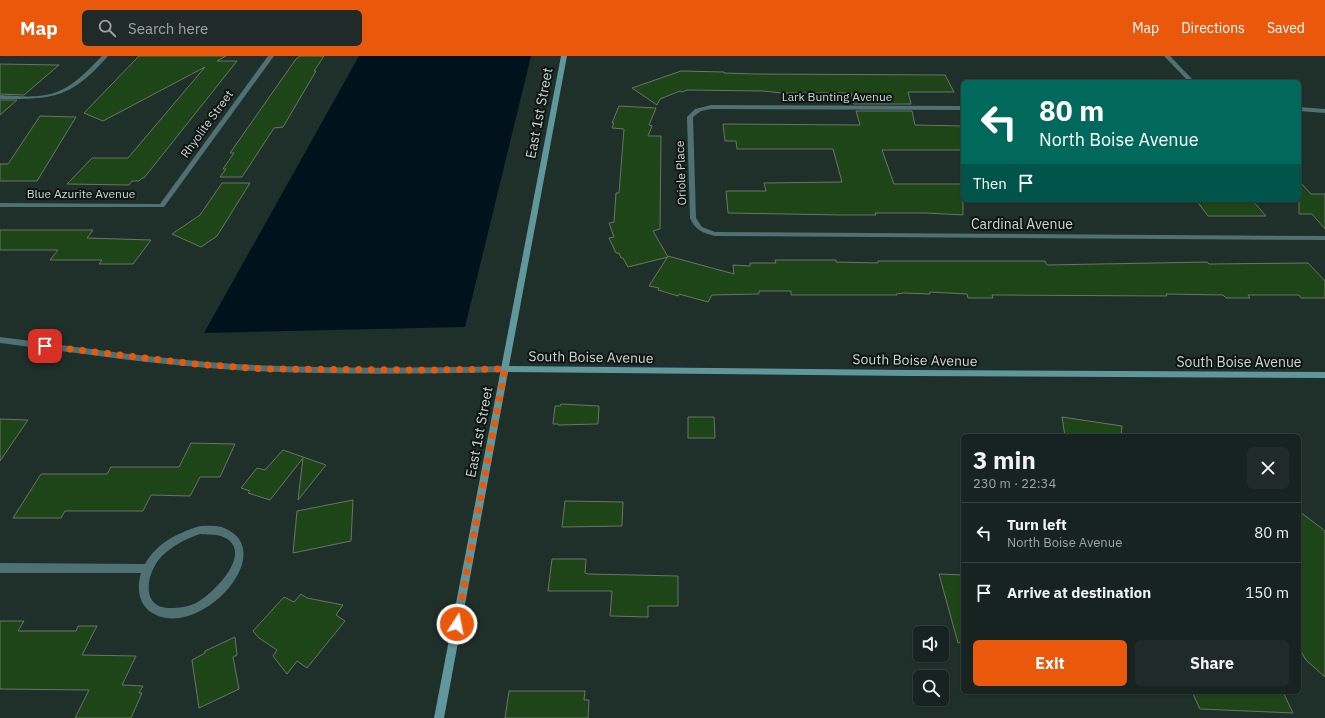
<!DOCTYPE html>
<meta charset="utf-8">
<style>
:root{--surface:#172320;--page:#202b29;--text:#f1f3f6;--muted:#9ea4a5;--line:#36403e;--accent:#ea580c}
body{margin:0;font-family:"IBM Plex Sans",sans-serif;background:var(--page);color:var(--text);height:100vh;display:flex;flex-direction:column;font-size:15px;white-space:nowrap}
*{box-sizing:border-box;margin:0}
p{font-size:13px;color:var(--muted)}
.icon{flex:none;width:22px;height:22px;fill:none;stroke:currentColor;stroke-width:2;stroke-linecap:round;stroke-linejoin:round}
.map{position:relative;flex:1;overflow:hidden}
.drawer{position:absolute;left:961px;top:378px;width:340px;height:260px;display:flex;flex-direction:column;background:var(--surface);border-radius:6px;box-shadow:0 1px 3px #0004,0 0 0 1px var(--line)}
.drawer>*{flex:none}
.guide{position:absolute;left:961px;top:24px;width:340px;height:122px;border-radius:6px;box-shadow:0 1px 3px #0004,0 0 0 1px var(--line);background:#00695c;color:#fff;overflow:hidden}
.tools{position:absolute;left:913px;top:570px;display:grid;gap:8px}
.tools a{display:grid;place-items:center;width:36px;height:36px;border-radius:6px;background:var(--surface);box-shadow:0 1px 3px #0004,0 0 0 1px var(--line);font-size:20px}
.pin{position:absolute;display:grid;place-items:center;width:34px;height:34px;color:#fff;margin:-17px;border-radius:8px;box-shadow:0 2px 6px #0006}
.me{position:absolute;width:44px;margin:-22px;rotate:11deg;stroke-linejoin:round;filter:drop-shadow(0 0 3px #0008)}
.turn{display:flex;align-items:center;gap:14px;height:84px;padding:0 12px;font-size:18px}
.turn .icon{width:52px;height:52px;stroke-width:2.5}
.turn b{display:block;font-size:28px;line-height:34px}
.then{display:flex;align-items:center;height:38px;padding:0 12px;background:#0003;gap:8px;font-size:15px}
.round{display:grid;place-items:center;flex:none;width:42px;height:42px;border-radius:6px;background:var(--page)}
.overview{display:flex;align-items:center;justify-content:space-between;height:68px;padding:0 12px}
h1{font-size:24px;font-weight:700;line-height:30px}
.action{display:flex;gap:8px;margin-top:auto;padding:8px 12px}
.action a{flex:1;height:46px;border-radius:6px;background:var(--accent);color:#fff;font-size:16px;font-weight:700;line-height:46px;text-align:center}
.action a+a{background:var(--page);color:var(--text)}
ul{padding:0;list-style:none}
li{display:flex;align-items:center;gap:12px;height:60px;padding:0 12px;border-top:1px solid var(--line)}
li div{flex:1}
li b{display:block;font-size:15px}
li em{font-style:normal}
header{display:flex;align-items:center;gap:24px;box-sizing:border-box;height:56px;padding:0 20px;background:var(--accent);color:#fff}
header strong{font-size:19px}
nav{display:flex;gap:22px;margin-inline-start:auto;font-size:14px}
.search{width:280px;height:36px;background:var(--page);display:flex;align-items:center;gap:10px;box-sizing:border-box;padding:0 14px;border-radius:6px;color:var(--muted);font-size:15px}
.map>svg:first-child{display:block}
</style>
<header>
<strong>Map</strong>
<div class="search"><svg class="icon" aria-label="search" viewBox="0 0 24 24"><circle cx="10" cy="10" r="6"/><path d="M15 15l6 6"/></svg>Search here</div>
<nav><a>Map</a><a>Directions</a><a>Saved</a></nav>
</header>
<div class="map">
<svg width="1325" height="662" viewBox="0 0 1325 662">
<rect width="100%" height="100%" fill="#1f2f2a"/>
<path fill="#01121d" d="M359,0h172l-66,271 -261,6z"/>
<path fill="#1e4518" stroke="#697467" d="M139,0h87l-9,5h20l-93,117h-2l-3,3h-7l-3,4 -62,-1 25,-26h36l77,-91 -102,54 -19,-8z
M300,0h24l-10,15h2l-33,56 -9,1 -32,49h-22l6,-8h-3l11,-16h-4l66,-94z
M0,8l59,1 -35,30 -24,-1z
M681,15l43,1v1l32,1 189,1 9,17h-46l3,12h-57l-3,-11h-69l-19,-2 -76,-1 -5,2 -2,-1 -20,8 -3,6 -25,-17z
M0,44h17l-17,15z
M619,50l37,2 -7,17 3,1 -4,10h13l-1,93 -7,2 15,26 -40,10 -5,-9h-2l-2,-5h-3l-7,-15 5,-1 -5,-14 5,-1 2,-29h3l5,-64 -12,-1 2,-5h-2z
M856,55h56l3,14 48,1v24h-81l12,34h69v31l-37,-2h-51l1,2h-33l-115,-2 -2,-22h40l-2,-8 78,-1 -9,-33h-96l-1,-8h-11l-2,-17 137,1z
M40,60l36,1 -39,64h-37v-17h8z
M1299,125l12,13h14v35l-13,-15h-13z
M222,127h28l-33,53 -16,11 -29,-13 28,-19z
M1196,144h56l14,16h-58z
M0,174h93l-6,8 64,2 -18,24h-34l3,-4h-52l8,-10h-58z
M668,200l66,18 -1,-9 17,1v-3h26l-1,-3h61v2l42,1v-2h167l2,4 160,-3 2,2 99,-1 17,18v17h-24l-2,-3h-51l2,3h-24l-3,-3 -57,-1 1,2 -175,-1 1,3h-25l-1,-4 -37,-2v2l-26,-1 -8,1 1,1h-106v-4h-32v3l-47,1 -4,7 -29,-8 -1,2 -20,-6 1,-2 -10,-2z
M561,348l38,2 -1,18 -40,1v-1h-5l2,-18h5z
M688,361h26l1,21h-27z
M1062,361l60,9 -1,10h-56z
M0,363l28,1 -28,41z
M191,387l44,1 -15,33h-20l-10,19 -39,-1 -8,16h-78l-4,7h-48l28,-44h66l4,-7h68z
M283,394l43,15 -28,35 5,-42 -33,42 -22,-7 2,-2 -9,-3 16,-20 8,2z
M353,444l-2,41 -58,12 4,-42z
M565,445l58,1 -1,24 -60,1z
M1299,455l26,20v146l-19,-17 -7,-12z
M552,503h34l-1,14 3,1 90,2v30h-30v11l-38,-1 2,-25h-64z
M939,518l24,1v67l-5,1z
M301,538l6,4 36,7 -7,10 9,6 -38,47 -10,-7 -10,13 -14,-18 4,-6 -18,-12 -6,-7 31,-34 10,5z
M0,565h24l-6,10h58l2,-5h19l-15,29 54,1 -14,29 21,1 -4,7h3l-11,25h-56l14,-28 -89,-1z
M235,581l2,18 -4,2 6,32 -40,19 -7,-48 13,-7v-2z
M509,635h76l-1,9h5l-1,18h-83z
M1192,636h91l10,21 -93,-4z"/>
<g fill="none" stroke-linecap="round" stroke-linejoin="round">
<path fill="#4f7173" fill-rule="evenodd" d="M102,0h6c-38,43 -54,43 -108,43v-4c19,1 41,4 59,-4 17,-7 30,-22 43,-35z
M268,0h6l-110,151h-164v-4l160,1z
M1164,0h6l25,26h-6z
M711,49l252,1v4l-252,-1 -10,2 -8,6 3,101 6,9 13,5 610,4v4l-610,-4c-12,-3 -20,-6 -25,-18l-3,-101 8,-8z
M1299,51l26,2v4l-26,-2z
M200,470c7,0 17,-1 24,2 59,24 -30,119 -76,82 -10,-9 -11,-24 -7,-37h-141v-10l145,1c12,-21 32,-31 55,-38zM200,478c6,1 15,0 21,2 36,13 -6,57 -25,67 -8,4 -17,5 -26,5 -31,0 -23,-36 -9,-51 11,-11 24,-18 39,-23z"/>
<path fill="#4f7173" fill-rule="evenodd" d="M0,281c78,10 156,22 235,27 90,5 180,4 270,2l4,3 -4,3c-90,2 -180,3 -270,-2 -79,-5 -157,-17 -235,-27z"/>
<path fill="#60979c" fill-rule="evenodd" d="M561,0h6l-58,310 401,4 415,2v6l-415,-2 -402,-4 -64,346h-10z"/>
</g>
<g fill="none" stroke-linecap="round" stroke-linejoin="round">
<path stroke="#ea580c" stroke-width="7" stroke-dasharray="0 12.6" d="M45,290l150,18 69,5 164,1 77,-1 -48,255"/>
</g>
<g text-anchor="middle" stroke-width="4" stroke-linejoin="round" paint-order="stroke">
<g font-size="12" fill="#cdd7d4" stroke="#0e1513">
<text x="837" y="45">Lark Bunting Avenue</text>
<text transform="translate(207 68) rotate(-54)" y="4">Rhyolite Street</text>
<text transform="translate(681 117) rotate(-92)" y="4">Oriole Place</text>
<text x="81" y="142">Blue Azurite Avenue</text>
</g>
<g font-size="14" fill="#cdd7d4" stroke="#0e1513">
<text transform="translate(539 57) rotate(-79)" y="5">East 1st Street</text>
<text x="1022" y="173">Cardinal Avenue</text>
<text transform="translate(591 301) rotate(1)" y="5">South Boise Avenue</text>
<text transform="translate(915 304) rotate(1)" y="5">South Boise Avenue</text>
<text x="1239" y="311">South Boise Avenue</text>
<text transform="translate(479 376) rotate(-79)" y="5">East 1st Street</text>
</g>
</g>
</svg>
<div class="tools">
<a><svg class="icon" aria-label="sound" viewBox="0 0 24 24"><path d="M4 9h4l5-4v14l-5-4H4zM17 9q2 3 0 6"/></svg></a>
<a><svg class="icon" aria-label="search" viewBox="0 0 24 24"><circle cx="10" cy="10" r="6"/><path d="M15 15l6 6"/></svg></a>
</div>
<div class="pin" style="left:45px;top:290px;background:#d93025"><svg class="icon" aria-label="arrive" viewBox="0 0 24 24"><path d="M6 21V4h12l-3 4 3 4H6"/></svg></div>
<svg class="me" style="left:457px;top:568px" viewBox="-20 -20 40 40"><circle r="17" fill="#ea580c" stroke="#fff" stroke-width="3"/><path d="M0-11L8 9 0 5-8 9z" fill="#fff"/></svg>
<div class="guide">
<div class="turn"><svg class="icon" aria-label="left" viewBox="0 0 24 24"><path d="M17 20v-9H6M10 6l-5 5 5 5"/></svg><div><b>80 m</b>North Boise Avenue</div></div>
<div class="then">Then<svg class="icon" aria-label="arrive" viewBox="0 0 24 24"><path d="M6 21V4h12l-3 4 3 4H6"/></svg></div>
</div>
<section class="drawer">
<div class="overview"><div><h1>3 min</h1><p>230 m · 22:34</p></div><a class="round"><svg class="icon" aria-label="close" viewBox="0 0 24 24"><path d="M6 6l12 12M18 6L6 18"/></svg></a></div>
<ul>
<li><svg class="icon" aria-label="left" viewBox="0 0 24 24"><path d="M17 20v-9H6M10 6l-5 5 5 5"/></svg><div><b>Turn left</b><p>North Boise Avenue</p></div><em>80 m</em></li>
<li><svg class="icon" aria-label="arrive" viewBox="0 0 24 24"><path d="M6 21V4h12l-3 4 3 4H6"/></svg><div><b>Arrive at destination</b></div><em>150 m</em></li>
</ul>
<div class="action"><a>Exit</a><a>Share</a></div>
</section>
</div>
